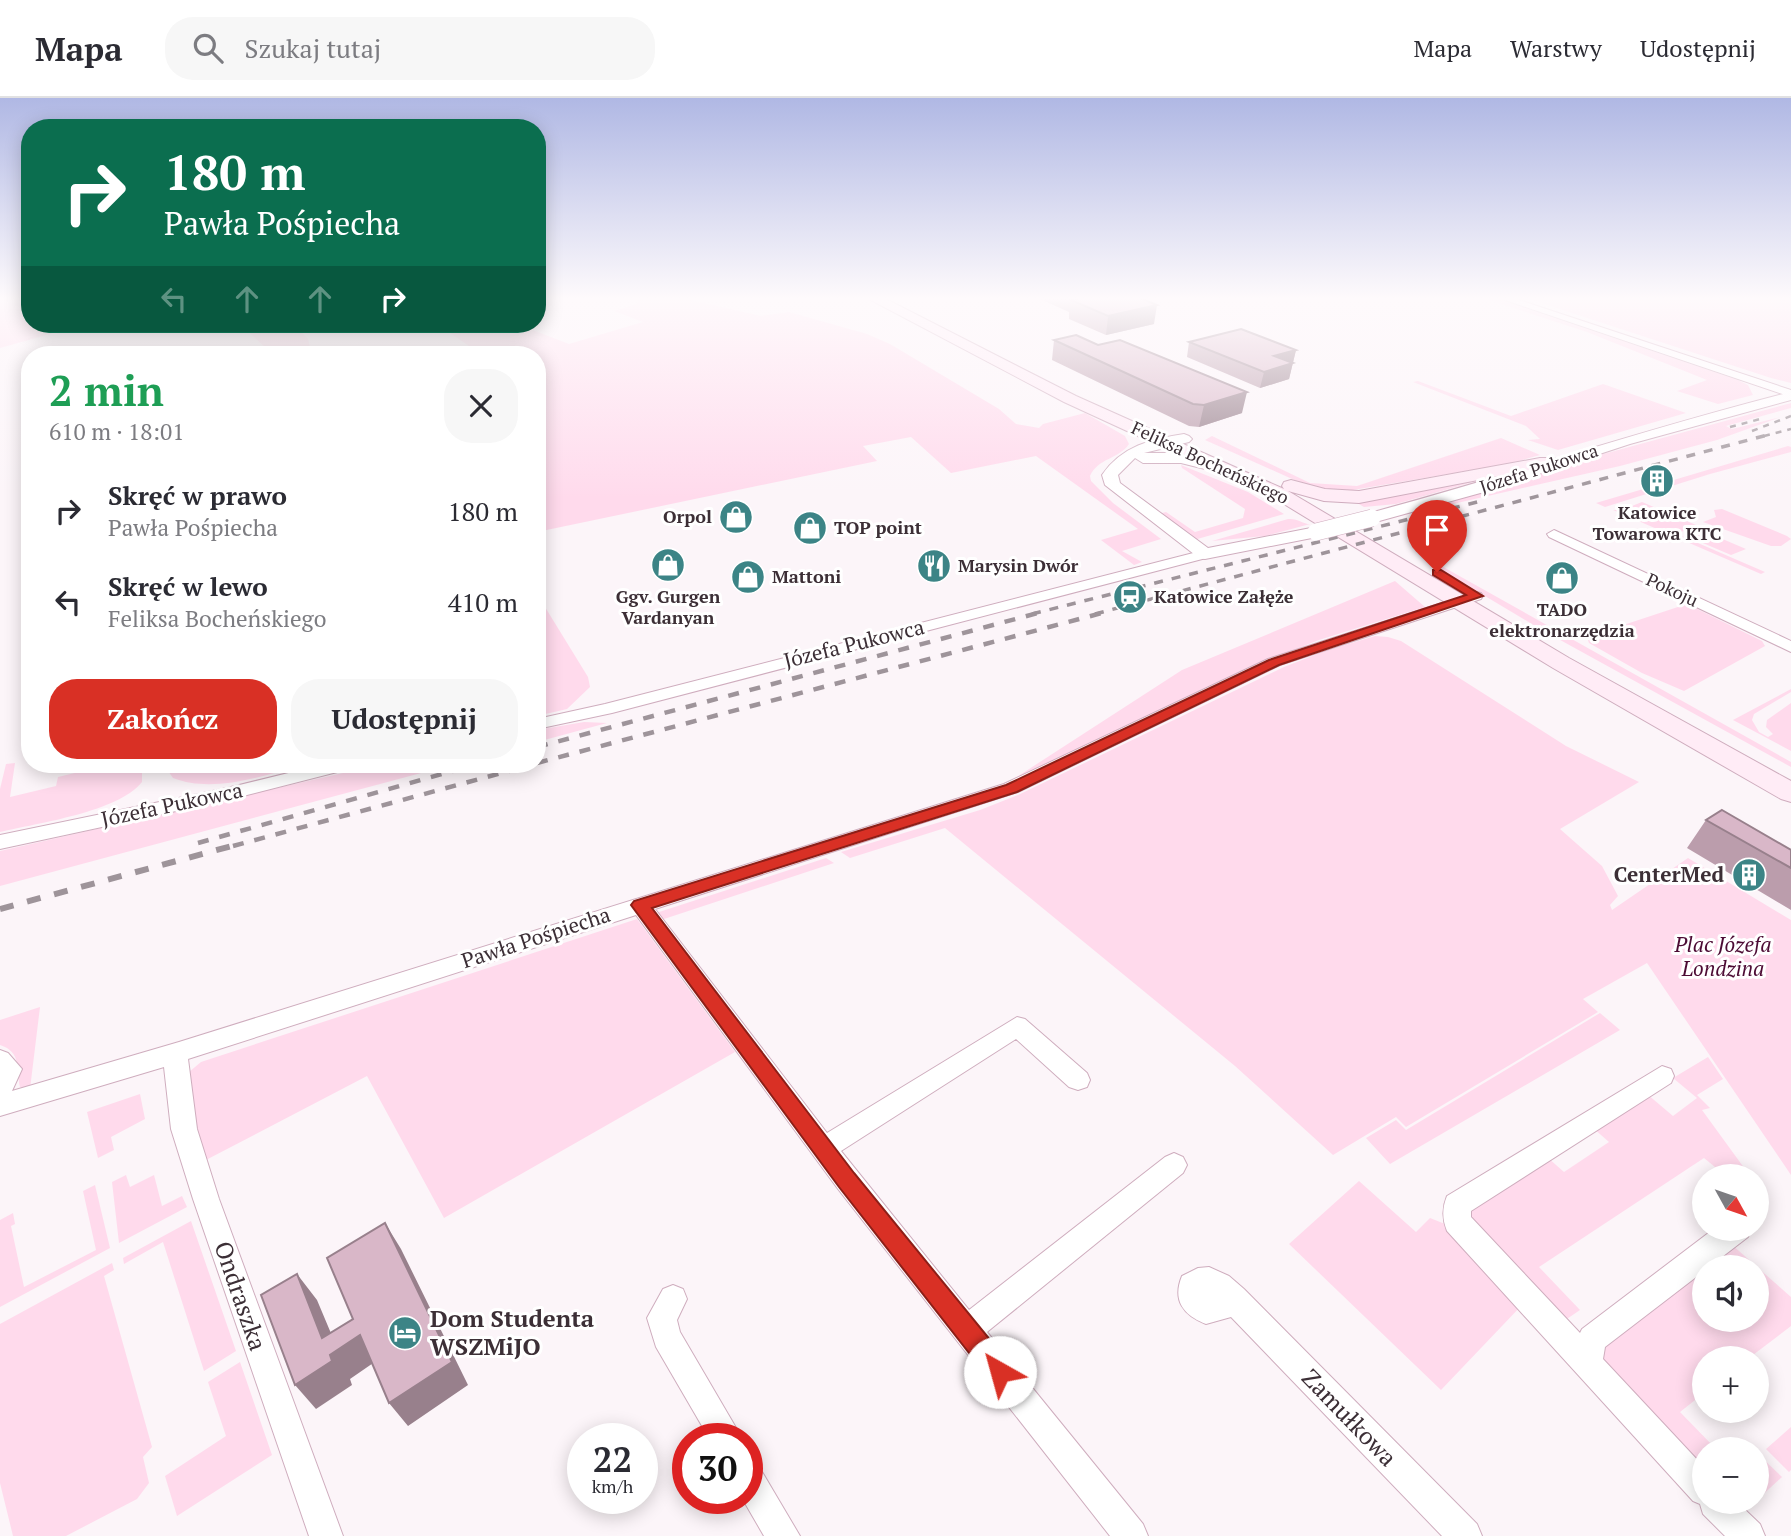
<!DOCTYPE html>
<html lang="pl">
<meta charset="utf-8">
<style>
:root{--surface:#fff;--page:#f7f7f7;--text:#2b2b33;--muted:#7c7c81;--line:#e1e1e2;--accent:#d93025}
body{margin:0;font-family:"PT Serif",serif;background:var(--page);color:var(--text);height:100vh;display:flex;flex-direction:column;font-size:26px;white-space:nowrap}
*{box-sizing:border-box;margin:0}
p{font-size:23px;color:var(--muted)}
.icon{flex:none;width:38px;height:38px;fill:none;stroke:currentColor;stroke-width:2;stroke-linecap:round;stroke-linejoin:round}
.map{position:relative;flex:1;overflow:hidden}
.drawer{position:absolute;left:21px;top:248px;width:525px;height:427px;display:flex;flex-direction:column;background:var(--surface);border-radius:28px;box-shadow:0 4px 18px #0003}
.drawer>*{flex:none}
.banner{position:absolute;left:21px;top:21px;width:525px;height:214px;border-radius:28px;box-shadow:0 4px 18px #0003;background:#0b6e4f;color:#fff;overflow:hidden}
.needle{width:46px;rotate:130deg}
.fabs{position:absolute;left:1692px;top:1066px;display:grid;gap:14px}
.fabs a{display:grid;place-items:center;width:77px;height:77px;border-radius:50%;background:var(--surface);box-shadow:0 4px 18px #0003;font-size:35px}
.speed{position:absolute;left:567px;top:1325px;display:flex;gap:14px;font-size:35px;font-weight:700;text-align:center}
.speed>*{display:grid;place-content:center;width:91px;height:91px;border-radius:50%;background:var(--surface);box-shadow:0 4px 18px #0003;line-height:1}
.speed small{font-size:18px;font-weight:400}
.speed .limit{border:10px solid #d22;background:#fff;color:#111}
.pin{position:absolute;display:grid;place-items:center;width:60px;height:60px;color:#fff;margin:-72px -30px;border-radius:50% 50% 50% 0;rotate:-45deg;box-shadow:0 0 7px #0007}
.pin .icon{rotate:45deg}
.me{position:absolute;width:77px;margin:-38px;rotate:322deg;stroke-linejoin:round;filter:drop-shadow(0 0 5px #0008)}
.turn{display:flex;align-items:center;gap:24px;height:147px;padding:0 28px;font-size:32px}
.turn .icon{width:91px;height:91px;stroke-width:2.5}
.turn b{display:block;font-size:49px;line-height:60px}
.lanes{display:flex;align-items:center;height:66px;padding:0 28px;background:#0003;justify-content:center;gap:35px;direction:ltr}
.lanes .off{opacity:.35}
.round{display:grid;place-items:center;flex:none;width:74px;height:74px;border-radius:28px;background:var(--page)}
.summary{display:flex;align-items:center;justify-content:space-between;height:119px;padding:0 28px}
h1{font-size:42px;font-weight:700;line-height:52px;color:#1e9e55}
.primary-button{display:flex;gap:14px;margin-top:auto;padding:14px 28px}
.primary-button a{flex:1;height:80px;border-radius:28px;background:var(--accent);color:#fff;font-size:28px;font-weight:700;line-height:80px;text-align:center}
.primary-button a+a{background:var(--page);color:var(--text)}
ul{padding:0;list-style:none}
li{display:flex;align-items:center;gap:21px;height:91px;padding:0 28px}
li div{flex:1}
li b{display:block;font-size:26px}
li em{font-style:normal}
header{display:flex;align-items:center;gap:42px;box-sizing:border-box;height:98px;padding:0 35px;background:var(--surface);border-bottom:2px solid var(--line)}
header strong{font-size:33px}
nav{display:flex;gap:38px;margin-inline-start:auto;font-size:24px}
.search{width:490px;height:63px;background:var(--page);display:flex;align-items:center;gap:18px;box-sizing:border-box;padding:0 24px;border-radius:28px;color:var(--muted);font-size:26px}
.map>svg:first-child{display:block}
</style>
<header>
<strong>Mapa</strong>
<div class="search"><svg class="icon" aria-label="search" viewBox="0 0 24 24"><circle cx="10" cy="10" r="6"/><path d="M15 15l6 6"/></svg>Szukaj tutaj</div>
<nav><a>Mapa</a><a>Warstwy</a><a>Udostępnij</a></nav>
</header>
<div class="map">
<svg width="1791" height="1438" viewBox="0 0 1791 1438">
<rect width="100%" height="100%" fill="#fcf5f9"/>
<path fill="#ffdaec" d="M0,200h30v26h56l-86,24z
M638,200h44l79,18 28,-4 78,22 23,10 109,65 17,15 23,4 4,-4 42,-11 40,23 4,8c-10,15 -31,14 -39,32l1,5 22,22 48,36 -39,12 20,11 -8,3 -33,-25 37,-11 -102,-73 -85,17 -40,-36 -48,9 14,15 -340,71v-177h-55l-45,-31h80l52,20 74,-22 -29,-11 23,-7z
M1483,200h14l241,82 10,5 5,10 -35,9 -41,-13 30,-11 -120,-48z
M1526,200h265v85l-20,-5z
M240,226h54l14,15 4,16h-30l-6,-6 -8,1z
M1418,283l93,35 92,-32 83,29 -128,37 -30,-10 12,-1 -14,-13 -113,-44z
M1791,305v5l-65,18 6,3 49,-12 -64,23 -97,26 -242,55 196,-59z
M1212,338l98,47 47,3 144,-48 39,17 -32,9 -161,27 -27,-2 -19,-6 -96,-43z
M1788,348l3,1v5l-81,22 -105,33 -9,-4z
M1181,367l67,27 36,22 -90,26 -36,-26 8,-2 29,20 48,-14 2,-9 -63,-41z
M1480,382l-84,24 -32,3 -12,-7z
M1642,404l54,23 -19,9 88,38 -4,2 -148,-64h9z
M1722,411l65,27 4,3 -10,7h-10l-68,-24 13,-5 -2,-7z
M1288,421c9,-1 15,5 22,5l-45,12 -53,5z
M1699,431l47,20 -15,6 -47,-20z
M1438,466l353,198v5l-249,-137 -109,-65z
M1395,483l30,26 -106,33 -50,20 -260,122 173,-112z
M537,496l51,83 2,10 -23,22 -30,7z
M1687,506l75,37 3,5 -81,45 -42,-18 -53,-30 -2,-6z
M1375,538l13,1 13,4 165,105 73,36 -79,47 42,37 16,30 -8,9 2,5 76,-52 103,62v255l-144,-212 -64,36 15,13 -192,115 -10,-10 -63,38 -98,-89 -290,-238 -95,30 -9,-6 139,-42 38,-15 266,-128 41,-16z
M1791,591v3l-37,22 -2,6 7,12 9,5 5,-3 -7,-7 1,-7 24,-17v48l-58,-31z
M584,624l23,1 -70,19v-12z
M15,665l-5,34 46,-11 2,-9 50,-12h34v17c-24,30 -104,41 -142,50v-43l6,-25z
M164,667h140c-40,10 -90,29 -131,13z
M378,667h73l-451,121v-35z
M826,760l8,5 -173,57 -5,-7z
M637,821l98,133 -291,166 -77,-142 -163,85 -10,-33 -5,-56 12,-10z
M40,909l-10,82 -10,-2c-4,-18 2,-35 -20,-42v-25z
M1600,915l20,17 -230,134 -24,-26 30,-18 10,10z
M1708,959l15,22 -26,16 13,13 -8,2 48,66h-24l-22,-18 -165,109 41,43 -22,15 -95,-115 84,-53 17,15 45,-30 -16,-14 54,-34 26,22 24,-18 -24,-20z
M140,996l5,25 -34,18 3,13 -16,8 -11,-46z
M126,1077l4,12 24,-12 8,31 20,-10 5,11 -68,36 -7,-61z
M1359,1083l57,51 14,-14 20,8 72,79 -81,85 -152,-146z
M95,1087l15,63 -110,59v-87l13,-7 2,11 -4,2 13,61 72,-37 -13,-59z
M191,1123l45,130 -32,20 -41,-129 -39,22 -1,-6z
M1730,1145l27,24h-53v53h53v-53l34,30v29l-42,32h-45v35l-24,19 36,37h-12v31l-102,-108 -4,-24z
M112,1165l2,7 -10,6 48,171 -9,10 6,26 -12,16 -71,37h-53l-13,-53v-159z
M240,1264l32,93 -95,61 -12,-40 61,-40 -18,-54z
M1791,1329v43l-2,2 -23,-23z
M1759,1357l23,22 -25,23v-44z"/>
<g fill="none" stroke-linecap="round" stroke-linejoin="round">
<g stroke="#cfadbe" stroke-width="2">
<path id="minor" d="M1499,200h14l278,92v7z
M1554,432l237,111v11l-242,-115 -2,-3z
M1205,452l5,1v6l-598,156 -75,16v-10l68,-15z
M1476,494l5,1 2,3 -2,3 -201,66 -262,127 -363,117 172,224 190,-116 8,2 62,54 3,7 -3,7 -9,3 -9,-3 -53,-48 -175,112 128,159 196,-153 9,-4 9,4 4,8 -4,8 -196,159 156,192 5,12h-38l-272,-347 -202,-274 -448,144 9,70 22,70 124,337h-34l-116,-337 -22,-70 -7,-62 -164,49v-66l8,3 14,16 -10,22 167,-49 825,-258 264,-125z
M321,667h31l-3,4 -122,31 -227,49v-14l227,-47z
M1662,968l9,3 3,7 -3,7 -200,128v6l109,116 2,-4 133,-101h36l-3,9 -39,30h-5v4l-99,76 -2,12 101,108v35h33l23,22 5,12h-40l-22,-22 -3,-10 -7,-3 -246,-270c-5,-12 -5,-23 0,-35z
M1209,1169l20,9 15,13 233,235 5,12h-40l-211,-219 -25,7c-23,-9 -34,-24 -24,-48l16,-8z
M673,1187l10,4 4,10 -10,21 3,12 62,106h-33l-53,-91 -9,-29 16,-29z
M747,1362l11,5 42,71h-36l-22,-38h5z"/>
</g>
<g stroke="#cfadbe" stroke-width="2">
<path id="tertiary" d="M1791,294v8l-161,44 -146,48 -112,31 -9,-5 3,-4c142,-38 282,-86 425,-122z
M1184,336l5,2 3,3 -3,3 -45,11h37l46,12 2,3 -2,3 -6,2 -40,-10h-38l-8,-5 -17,17 2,8 88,65 108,-21 6,1 3,4 -3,4 -117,23 -6,-1 -94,-73 -3,-10c20,-29 49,-36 82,-41z"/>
</g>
<g stroke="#cfadbe" stroke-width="2">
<path id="secondary" d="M867,200h17l192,98 208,93 -2,-3 2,-4 7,-2 34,9 34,2 181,-33h26l3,4 -9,5 -20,1 -181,35 -35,-2 -36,-10 281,167 222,123v21l-10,-3 -228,-131 -274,-167 -215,-99z"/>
</g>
<use href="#minor" fill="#fff" fill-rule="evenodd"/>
<use href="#tertiary" fill="#fff" fill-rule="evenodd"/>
<use href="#secondary" fill="#ffecf6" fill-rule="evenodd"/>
<path stroke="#9e949a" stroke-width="2.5" stroke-dasharray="6 6" stroke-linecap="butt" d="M1730,329l34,-9
M1752,333l39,-15
M1764,338l27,-7"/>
<path stroke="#9e949a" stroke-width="3.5" stroke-dasharray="9 9" stroke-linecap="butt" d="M1032,516l453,-114
M1095,516l676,-180"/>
<path stroke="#9e949a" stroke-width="4.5" stroke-dasharray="11 11" stroke-linecap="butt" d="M537,649l501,-134
M537,665l565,-150
M198,745l276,-78
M233,748l298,-81"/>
<path stroke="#9e949a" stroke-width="6" stroke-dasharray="14 14" stroke-linecap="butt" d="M0,811l239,-65"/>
<g stroke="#cfadbe" stroke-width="18" stroke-linecap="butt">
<path id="tertiary-bridge" d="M1316,434l56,-14"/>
</g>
<use href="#tertiary-bridge" stroke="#fff" stroke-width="17"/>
</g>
<path fill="#bb9dac" d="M1040,200h100l14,26 -48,11 -37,-16v-7l-29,-13z
M1054,242l188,73 -43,14 -10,-1 -137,-66z
M1189,244l107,8 -7,29 -29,9 -73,-31z
M1706,722l85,30v60l-104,-62z"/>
<path fill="#98808c" d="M1157,207l-3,19 -48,11 2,-19z
M1296,252l-7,29 -29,9 4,-16 10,-16z
M1247,294l-5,21 -43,14 5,-22z
M385,1125l16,26 67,136 -60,41 -19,-23z
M297,1176l20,26 21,50 22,-15 19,24 -29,20 2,6 -36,24 -21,-24 27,-47z"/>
<path fill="#d9b7c8" stroke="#98808c" stroke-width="2" d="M1079,200h61l17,7 -49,11 -37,-16z
M1241,231l55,21 -22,6 19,7 -29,9 -75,-30z
M1076,237l22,10 22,-5 127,52 -43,13 -11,-1 -139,-64z
M1722,712l69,40v18l-85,-48z
M385,1125l67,139 -63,41 -29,-68 -30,20 2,6 -37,24 -34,-90 36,-21 25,64 31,-19 -26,-61z"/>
<linearGradient id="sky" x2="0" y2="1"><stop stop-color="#b0b8e4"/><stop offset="0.5" stop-color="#fefafc"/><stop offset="1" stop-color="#fefafc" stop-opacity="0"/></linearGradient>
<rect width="1791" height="401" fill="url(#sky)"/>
<path fill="#d93025" stroke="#8d1f18" stroke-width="2" d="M1433,472h8l42,26 -204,69 -262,127 -365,116 202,265 155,190 3,9 -3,9 -9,4 -9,-4 -152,-194 -208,-282 3,-4 372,-116 263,-125 197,-65 -33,-20z"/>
<defs>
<g id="building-disc" transform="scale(1.75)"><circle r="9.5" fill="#3c8486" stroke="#fff"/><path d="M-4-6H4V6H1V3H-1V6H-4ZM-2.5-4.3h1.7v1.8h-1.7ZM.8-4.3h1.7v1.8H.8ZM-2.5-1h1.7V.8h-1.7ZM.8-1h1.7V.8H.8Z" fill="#fff"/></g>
<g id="shop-disc" transform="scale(1.75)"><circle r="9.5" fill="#3c8486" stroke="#fff"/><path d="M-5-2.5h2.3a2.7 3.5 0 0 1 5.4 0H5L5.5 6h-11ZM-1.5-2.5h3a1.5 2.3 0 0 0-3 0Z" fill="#fff"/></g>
<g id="restaurant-disc" transform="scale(1.75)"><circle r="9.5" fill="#3c8486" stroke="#fff"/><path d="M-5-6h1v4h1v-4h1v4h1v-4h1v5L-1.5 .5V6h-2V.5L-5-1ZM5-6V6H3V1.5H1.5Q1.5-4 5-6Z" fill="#fff"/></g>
<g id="station-disc" transform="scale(1.75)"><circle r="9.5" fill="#3c8486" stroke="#fff"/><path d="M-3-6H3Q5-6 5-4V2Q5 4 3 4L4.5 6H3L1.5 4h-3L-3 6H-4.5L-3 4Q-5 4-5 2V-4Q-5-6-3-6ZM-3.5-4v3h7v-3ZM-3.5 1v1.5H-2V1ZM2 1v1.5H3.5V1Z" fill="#fff"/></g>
<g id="hotel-disc" transform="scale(1.75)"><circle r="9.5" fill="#3c8486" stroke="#fff"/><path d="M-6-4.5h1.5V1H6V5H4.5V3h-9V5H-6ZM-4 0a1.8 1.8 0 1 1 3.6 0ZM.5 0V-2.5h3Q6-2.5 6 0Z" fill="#fff"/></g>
</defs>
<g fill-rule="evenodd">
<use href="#building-disc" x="1657" y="383"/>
<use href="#shop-disc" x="736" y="419"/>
<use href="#shop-disc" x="810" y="430"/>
<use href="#shop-disc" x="668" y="467"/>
<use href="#restaurant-disc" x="934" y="468"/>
<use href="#shop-disc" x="748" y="479"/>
<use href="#shop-disc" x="1562" y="480"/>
<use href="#station-disc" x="1130" y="499"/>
<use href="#building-disc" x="1749" y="777"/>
<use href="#hotel-disc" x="405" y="1235"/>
</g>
<g text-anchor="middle" stroke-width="6" stroke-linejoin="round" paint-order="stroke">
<g font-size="18" fill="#3c2f36" stroke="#fff">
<text transform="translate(1210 365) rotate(25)" y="6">Feliksa Bocheńskiego</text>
<text transform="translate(1539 371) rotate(-18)" y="6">Józefa Pukowca</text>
<text transform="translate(1672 492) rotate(25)" y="6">Pokoju</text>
</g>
<g font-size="18" font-weight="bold" fill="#3c2f36" stroke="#fff" text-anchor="start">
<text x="1657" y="421" text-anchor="middle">Katowice<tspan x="1657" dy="21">Towarowa KTC</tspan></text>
<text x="712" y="425" text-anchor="end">Orpol</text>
<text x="834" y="436">TOP point</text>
<text x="958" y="474">Marysin Dwór</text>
<text x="772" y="485">Mattoni</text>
<text x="668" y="505" text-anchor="middle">Ggv. Gurgen<tspan x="668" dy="21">Vardanyan</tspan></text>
<text x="1154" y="505">Katowice Załęże</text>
<text x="1562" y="518" text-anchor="middle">TADO<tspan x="1562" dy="21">elektronarzędzia</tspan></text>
</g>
<g font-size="21" fill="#3c2f36" stroke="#fff">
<text transform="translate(854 546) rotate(-14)" y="7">Józefa Pukowca</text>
<text transform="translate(172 707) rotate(-12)" y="7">Józefa Pukowca</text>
<text transform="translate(536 840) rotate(-18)" y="7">Pawła Pośpiecha</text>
</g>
<g font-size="21" font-weight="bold" fill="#3c2f36" stroke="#fff" text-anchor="end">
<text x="1724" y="784">CenterMed</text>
</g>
<g font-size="21" font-style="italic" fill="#4c0b34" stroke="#fff">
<text x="1723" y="854">Plac Józefa<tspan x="1723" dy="24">Londzina</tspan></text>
</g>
<g font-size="24" fill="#3c2f36" stroke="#fff">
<text transform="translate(240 1198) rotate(71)" y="8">Ondraszka</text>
<text transform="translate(1349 1320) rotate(46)" y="8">Zamułkowa</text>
</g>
<g font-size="24" font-weight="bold" fill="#3c2f36" stroke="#fff" text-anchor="start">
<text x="430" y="1229">Dom Studenta<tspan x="430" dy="28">WSZMiJO</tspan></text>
</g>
</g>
</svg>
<div class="fabs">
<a><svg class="needle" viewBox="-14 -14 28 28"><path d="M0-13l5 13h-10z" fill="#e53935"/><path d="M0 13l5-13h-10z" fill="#7c7c81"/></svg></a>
<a><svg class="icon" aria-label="sound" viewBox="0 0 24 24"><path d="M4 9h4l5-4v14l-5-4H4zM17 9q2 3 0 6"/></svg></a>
<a>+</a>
<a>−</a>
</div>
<div class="speed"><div>22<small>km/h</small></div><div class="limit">30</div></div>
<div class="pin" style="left:1437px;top:474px;background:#d93025"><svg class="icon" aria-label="arrive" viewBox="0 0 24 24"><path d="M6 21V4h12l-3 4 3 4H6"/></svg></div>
<svg class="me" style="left:1000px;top:1274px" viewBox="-20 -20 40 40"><circle r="19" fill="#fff"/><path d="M0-13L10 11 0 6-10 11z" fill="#d93025"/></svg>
<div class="banner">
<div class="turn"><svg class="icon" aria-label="right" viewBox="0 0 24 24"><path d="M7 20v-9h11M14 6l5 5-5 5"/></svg><div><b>180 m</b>Pawła Pośpiecha</div></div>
<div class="lanes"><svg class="icon off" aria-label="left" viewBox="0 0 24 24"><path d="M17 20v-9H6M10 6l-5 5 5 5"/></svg><svg class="icon off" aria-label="ahead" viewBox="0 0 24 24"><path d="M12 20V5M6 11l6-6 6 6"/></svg><svg class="icon off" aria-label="ahead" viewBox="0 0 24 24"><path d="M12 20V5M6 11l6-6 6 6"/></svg><svg class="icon" aria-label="right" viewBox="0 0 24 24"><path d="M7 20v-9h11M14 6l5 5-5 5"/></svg></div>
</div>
<section class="drawer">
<div class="summary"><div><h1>2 min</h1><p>610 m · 18:01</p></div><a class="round"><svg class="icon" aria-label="close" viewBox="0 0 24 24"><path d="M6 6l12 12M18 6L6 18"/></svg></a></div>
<ul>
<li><svg class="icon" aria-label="right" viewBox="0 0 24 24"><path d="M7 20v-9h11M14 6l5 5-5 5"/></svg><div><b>Skręć w prawo</b><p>Pawła Pośpiecha</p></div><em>180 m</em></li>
<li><svg class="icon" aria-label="left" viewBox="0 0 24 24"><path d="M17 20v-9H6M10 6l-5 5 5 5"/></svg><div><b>Skręć w lewo</b><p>Feliksa Bocheńskiego</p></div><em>410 m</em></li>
</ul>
<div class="primary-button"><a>Zakończ</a><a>Udostępnij</a></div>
</section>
</div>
